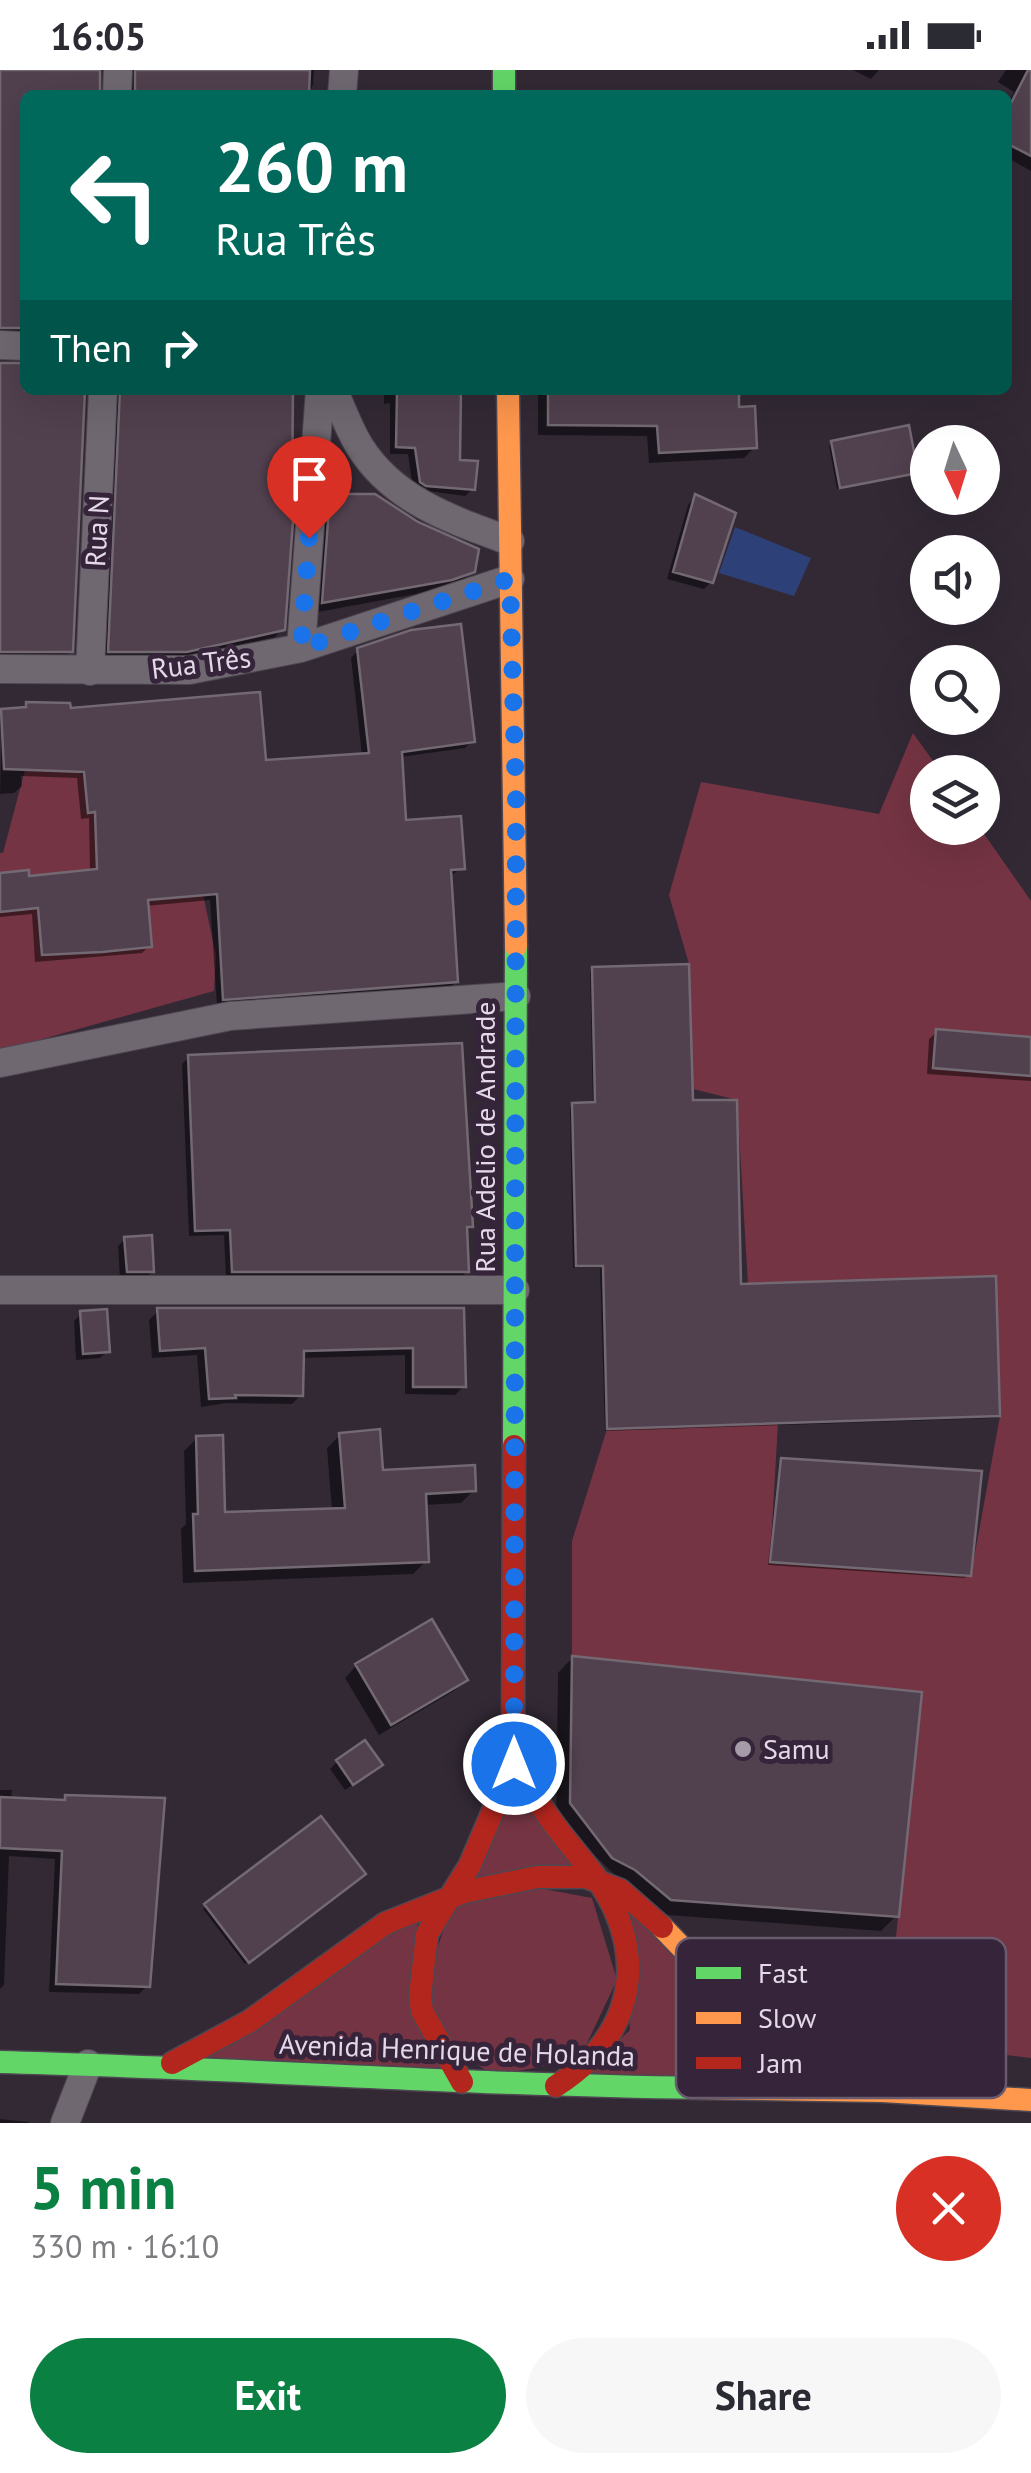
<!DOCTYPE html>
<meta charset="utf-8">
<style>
:root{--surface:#fff;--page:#f7f7f7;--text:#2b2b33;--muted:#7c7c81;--accent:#0b8043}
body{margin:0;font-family:"PT Sans",sans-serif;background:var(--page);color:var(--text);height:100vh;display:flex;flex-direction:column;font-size:38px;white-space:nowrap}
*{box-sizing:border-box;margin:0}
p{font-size:32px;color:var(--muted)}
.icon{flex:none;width:55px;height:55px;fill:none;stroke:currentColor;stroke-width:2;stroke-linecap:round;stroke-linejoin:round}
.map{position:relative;height:2053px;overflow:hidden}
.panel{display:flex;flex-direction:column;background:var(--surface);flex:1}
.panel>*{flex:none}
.top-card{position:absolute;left:20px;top:20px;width:992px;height:305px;border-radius:15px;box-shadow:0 10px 40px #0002;background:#00695c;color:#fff;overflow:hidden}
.needle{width:65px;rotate:176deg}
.buttons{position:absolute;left:910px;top:355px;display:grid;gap:20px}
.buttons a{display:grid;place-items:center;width:90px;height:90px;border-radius:50%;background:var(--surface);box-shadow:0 10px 40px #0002;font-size:50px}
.pin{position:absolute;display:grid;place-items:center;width:85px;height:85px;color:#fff;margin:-102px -42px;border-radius:50% 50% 50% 0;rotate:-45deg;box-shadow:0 0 10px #0007}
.pin .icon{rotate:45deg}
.me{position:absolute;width:110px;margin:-55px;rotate:0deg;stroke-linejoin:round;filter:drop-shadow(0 0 8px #0008)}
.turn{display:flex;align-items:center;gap:35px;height:210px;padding:0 30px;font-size:45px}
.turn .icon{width:130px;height:130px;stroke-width:2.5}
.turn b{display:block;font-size:70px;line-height:85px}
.then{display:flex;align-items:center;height:95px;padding:0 30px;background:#0003;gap:20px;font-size:38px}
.round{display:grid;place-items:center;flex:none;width:105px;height:105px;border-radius:52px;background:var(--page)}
.headline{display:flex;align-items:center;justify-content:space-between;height:170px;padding:0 30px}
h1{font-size:60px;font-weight:700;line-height:75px;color:var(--accent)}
.primary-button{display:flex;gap:20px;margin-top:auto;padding:20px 30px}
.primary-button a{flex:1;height:115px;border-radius:60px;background:var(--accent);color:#fff;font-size:40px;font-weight:700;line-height:115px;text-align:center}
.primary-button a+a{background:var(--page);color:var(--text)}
.status{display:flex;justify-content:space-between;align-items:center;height:70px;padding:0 50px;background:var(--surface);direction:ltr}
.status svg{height:28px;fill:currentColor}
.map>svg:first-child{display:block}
</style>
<div class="status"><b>16:05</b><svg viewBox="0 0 49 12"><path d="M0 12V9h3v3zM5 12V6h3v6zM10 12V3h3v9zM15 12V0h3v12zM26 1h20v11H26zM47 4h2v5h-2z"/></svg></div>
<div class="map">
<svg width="1031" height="2053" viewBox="0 0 1031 2053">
<rect width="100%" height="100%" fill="#322935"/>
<path fill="#753443" d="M913,663l28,39h-13v56h52l51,73v1157l-146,-18 37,-348 -350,-36v-115l35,-112 171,-6 -8,139 201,13 29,-159 -4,-140 -248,8 -11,-184 -44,-11 -4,-125 -20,-69 32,-113 178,32z
M25,700l50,1 122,66 5,53 14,65 -2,36 -214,60v-198h3z
M516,1711l68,88 -126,16z
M528,1816l64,12 25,82 -38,80 -85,15 -46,-28 -20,-70 26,-79z
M623,1839l218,174 -262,-5 51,-48z
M415,1846l40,158 -267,-12z"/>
<path fill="#2d4078" d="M735,457l76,31 -17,38 -75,-23z"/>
<path fill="#0007" d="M0,0h98l-1,25h-72v243l-25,-2z
M125,0h189l-1,15 -6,10h-179z
M853,0h26l-8,9z
M1006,0h25v101l-23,-13v-54l6,-12 -16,-10z
M407,20v5h-50l4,-4z
M25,294v26h58l-12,261 -7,7h-64v-293z
M110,320h182l-10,239 -7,8 -97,22 -76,-1z
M384,320h85l-11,11v61l15,27 -8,7 -52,-7 -5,-35h-18v-51l-6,1z
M538,320h198v19l19,38 -11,11 -95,5 -2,-27 -109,-1z
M832,373l84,29 -79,17 -8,-43z
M331,426l141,75 -12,12 -22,7 -126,23 7,-105z
M695,427l16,85 -7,7 -37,-10 21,-74z
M358,580l114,91 -7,7 -65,9 4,66 59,45 -14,8 7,106 -8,7 -231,17 -7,-106 -64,6 3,40 -7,7 -107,9 -3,-48 -32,3v-42l27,3 63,-6 -1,-54 -8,1 -4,-41 -56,-2 1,10 -8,7 -14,1 2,-83 20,-1 6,-5 41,6 195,51 98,-6 -11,-98z
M593,899l98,134 47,184 260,128 -3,3 -390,13 -5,-163h-27l-3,-160 3,-3h20l-3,-133z
M937,962l94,8v41l-104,-7 2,-35z
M189,987l281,169 -5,5 1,41 -6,6h-234l-2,-43 -35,1 -7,-172z
M125,1169l27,33 -8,7h-24l-2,-33z
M461,1240l3,76 -9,9 -50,-1v-39l-104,3v37l-9,9 -65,-1 -26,4 -4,-52 -45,3 -3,-38 9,-9z
M81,1244l26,37 -7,7 -24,2 -2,-39z
M340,1365l41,37 93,18 -13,13 -37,2 2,56 -13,13 -230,9 -2,-54 5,-5 -2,-73 13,-13 26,77 109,-4 -5,-63z
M782,1390l187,114 -4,4 -197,-13 11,-102z
M431,1552l34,57 -11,12 -75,44 -34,-57 11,-12z
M572,1588l325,257 -16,16 -226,-17 -99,-96 2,-145z
M337,1692l35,10 -27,18 -15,-21z
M0,1720h12l-1,10h151l-15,186 -8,8 -90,-2 6,-133 -46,-3 -5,129 -4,4z
M321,1749l39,58 -115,87 -42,-55z
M0,2049l29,3v1h-29z"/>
<path fill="#51404e" stroke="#736972" stroke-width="2.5" d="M0,0h100v25h-75v233h-25z
M135,0h175l-1,25h-174z
M1028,0h3v86l-23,-12v-35z
M0,293h25v27h60l-12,262h-73z
M120,320h173l-1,104h3l-10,136 -98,22h-79z
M397,320h64l-1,70 18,1 -3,29 -49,-4 -6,-4 -5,-34 -19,-1z
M548,320h191v17l16,-1 2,42 -98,5 -2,-27 -109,-1z
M909,355l9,48 -78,15 -9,-47z
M330,424h45l43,28 61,27 -4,23 -23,8 -130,23z
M695,424l41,19 -23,70 -40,-11z
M461,554l14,118 -73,10 4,68 55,-4 4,53 -14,1 7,112 -235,18 -6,-106 -69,6 4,47 -50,5 -60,3 -4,-47 -38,4v-39l29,-3v6l68,-7 -2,-57 -7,1 -4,-41 -80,-3 -3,-60 25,-2v-5l44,1 1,5 189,-16 6,68 103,-7 -12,-105 54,-18z
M689,894l4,136h44l4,184 255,-8 4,140 -393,13 -4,-163h-27l-4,-163 23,-1 -3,-135z
M936,959l95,8v39l-98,-8z
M462,973l11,184h-6l2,45h-237l-2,-42 -35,1 -7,-176z
M152,1165l2,37h-27l-3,-35z
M157,1238h307l2,79h-53v-39l-109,3 -1,45 -68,-1 1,3 -27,1 -4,-51 -45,3z
M107,1239l3,43 -27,2 -3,-43z
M380,1359l3,41 92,-5 1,26 -50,3 3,68 -234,9 -2,-57h5l-2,-78 27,-1 2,77 120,-4 -6,-75z
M781,1388l201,13 -11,105 -201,-14z
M432,1549l36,61 -77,45 -36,-61z
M572,1586l350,36 -23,225 -228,-17 -36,-30 -23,-12 -42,-55z
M365,1670l18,25 -30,20 -17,-25z
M65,1725l100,3 -15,189 -94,-3 6,-133 -62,-3v-51l65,3z
M321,1746l45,58 -117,89 -45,-59z"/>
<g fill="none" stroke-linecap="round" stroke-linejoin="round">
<g stroke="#4e4651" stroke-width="30">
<path id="street" d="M117,25l1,-25
M342,25l2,-25
M0,275l25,1
M333,320c9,18 16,40 27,57 34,54 93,73 150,94
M301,578l19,-258
M0,599l189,1 112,-22 209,-69
M90,601l13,-281
M0,993l230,-47 286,-20
M0,1220h515
M65,2053l23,-59"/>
</g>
<g stroke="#4e4651" stroke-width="25">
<path id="fast" d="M504,0v25
M514,1376l2,-500
M0,1992c234,6 467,23 701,26"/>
</g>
<g stroke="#4e4651" stroke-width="25">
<path id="slow" d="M508,320l8,556
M662,1857c66,72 131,113 216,161
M701,2018l181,3 149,9"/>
</g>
<g stroke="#4e4651" stroke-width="25">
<path id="jam" d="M513,1694c15,21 28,43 43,63 20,27 44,51 58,81 33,73 6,137 -58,178
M172,1993l78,-42 136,-98 78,-31 73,-15h49l34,13 42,37
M462,2012l-40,-71 -2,-15 7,-62 43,-69 43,-101 1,-318"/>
</g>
<use href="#street" stroke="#6f6871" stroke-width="28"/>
<use href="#fast" stroke="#63d668" stroke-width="22"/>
<use href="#slow" stroke="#ff974d" stroke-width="22"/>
<use href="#jam" stroke="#b3261e" stroke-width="22"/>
</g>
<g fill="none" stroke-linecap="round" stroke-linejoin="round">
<path stroke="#1a73e8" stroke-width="18" stroke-dasharray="0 32.4" d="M309,468l-8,110 209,-69 6,219 -2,966"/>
</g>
<circle fill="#a69ba9" stroke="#35243a" stroke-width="4" cx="743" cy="1679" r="10"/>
<g text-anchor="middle" stroke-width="10" stroke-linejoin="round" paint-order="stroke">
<g font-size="28" fill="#e4d9e8" stroke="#35243a">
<text transform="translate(97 461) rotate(-87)" y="10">Rua N</text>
<text transform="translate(201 593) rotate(-7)" y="10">Rua Três</text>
<text transform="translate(485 1067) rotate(-90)" y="10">Rua Adelio de Andrade</text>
<text transform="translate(457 1980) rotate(2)" y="10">Avenida Henrique de Holanda</text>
</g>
<g font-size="28" fill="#e4d9e8" stroke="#35243a" text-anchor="start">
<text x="763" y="1689">Samu</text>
</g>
</g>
<rect x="676" y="1868" width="330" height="160" rx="15" fill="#35243a" stroke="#6a5a6e" stroke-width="2.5"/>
<rect x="696" y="1897" width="45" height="12" fill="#63d668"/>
<rect x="696" y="1942" width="45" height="12" fill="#ff974d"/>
<rect x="696" y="1987" width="45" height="12" fill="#b3261e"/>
<g font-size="28" fill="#e4d9e8">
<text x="758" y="1913">Fast</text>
<text x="758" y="1958">Slow</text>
<text x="758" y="2003">Jam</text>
</g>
</svg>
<div class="buttons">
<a><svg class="needle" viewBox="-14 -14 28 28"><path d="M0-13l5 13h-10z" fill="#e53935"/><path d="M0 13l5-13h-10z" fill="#7c7c81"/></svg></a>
<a><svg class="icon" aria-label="sound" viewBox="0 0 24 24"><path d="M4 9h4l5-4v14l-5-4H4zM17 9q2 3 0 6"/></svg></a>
<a><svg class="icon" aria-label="search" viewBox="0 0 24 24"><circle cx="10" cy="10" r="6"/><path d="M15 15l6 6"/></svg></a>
<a><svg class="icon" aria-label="layers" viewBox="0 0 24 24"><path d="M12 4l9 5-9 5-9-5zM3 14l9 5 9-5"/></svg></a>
</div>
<div class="pin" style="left:309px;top:468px;background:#d93025"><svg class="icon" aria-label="arrive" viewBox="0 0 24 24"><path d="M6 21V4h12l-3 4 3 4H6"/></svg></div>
<svg class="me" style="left:514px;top:1694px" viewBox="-20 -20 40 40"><circle r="17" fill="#1a73e8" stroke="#fff" stroke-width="3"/><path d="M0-11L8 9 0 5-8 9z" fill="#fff"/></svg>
<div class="top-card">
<div class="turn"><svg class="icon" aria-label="left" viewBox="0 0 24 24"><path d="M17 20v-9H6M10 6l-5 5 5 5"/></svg><div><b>260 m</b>Rua Três</div></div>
<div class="then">Then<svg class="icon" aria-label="right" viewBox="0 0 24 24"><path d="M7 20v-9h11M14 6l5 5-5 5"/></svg></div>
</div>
</div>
<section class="panel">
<div class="headline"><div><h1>5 min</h1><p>330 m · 16:10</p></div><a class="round" style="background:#d93025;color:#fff"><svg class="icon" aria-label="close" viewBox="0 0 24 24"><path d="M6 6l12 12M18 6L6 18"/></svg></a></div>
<div class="primary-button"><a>Exit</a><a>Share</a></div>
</section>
